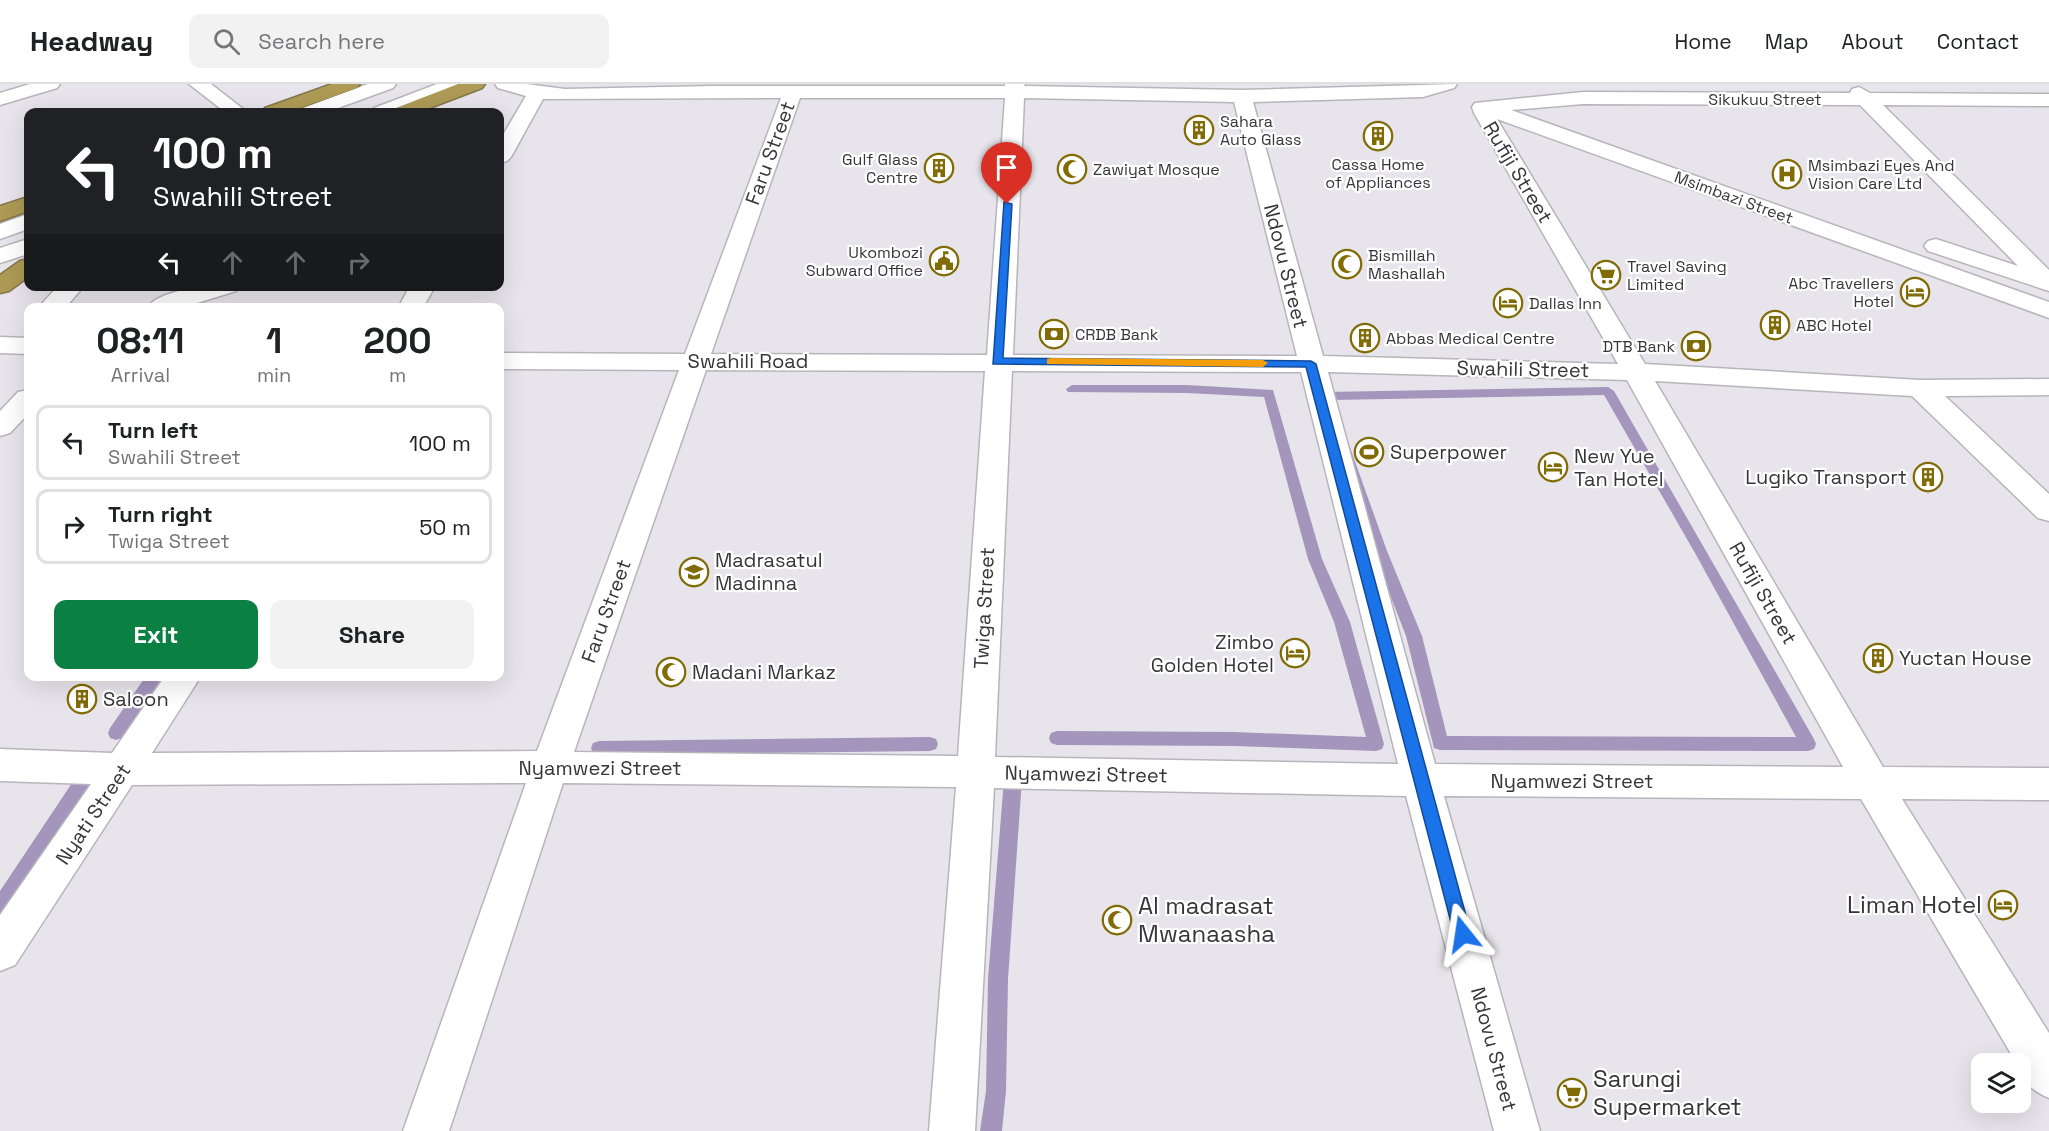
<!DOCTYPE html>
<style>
:root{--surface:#fff;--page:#f2f2f2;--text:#202124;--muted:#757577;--line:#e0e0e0;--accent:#0b8043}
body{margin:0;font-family:"Space Grotesk",sans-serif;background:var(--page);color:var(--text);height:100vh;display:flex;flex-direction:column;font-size:22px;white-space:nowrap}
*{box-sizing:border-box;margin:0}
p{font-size:20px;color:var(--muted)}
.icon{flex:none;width:33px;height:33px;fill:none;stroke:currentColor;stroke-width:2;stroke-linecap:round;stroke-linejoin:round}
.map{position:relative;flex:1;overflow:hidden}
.panel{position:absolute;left:24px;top:219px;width:480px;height:378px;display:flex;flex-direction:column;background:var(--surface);border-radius:12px;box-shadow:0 6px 24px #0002}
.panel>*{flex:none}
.banner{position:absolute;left:24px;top:24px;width:480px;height:183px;border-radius:12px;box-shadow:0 6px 24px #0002;background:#202124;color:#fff;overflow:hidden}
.tools{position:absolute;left:1971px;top:969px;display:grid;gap:12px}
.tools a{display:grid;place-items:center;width:60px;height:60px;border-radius:12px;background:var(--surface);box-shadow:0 6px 24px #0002;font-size:30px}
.pin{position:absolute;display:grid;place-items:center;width:51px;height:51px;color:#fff;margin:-62px -26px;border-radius:50% 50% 50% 0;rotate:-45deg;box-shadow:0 0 6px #0007}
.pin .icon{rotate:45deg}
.me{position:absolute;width:66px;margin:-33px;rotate:345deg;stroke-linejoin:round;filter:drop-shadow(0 0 4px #0008)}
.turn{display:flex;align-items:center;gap:21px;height:126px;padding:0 30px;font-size:27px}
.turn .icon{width:78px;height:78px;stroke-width:2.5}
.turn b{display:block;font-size:42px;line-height:51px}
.lanes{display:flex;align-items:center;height:57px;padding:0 30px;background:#0003;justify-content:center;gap:30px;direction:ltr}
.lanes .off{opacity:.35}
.eta{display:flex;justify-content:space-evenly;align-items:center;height:102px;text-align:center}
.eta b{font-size:36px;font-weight:700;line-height:42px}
.button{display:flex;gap:12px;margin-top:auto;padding:12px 30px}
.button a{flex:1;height:69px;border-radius:12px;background:var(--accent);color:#fff;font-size:24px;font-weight:700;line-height:69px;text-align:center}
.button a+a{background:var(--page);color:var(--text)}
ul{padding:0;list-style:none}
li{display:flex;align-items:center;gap:18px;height:75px;margin:0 12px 9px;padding:0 18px;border:3px solid var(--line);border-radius:12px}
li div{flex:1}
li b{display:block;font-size:22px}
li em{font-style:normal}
header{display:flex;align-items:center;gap:36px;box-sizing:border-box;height:84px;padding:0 30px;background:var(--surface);border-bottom:2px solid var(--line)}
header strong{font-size:28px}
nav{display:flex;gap:33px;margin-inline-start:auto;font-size:21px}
.search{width:420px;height:54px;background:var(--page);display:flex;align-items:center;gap:15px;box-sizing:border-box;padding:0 21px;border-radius:12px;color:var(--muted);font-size:22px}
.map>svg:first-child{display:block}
</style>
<header>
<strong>Headway</strong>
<div class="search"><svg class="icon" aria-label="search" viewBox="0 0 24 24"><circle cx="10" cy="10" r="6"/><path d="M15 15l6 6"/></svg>Search here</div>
<nav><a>Home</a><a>Map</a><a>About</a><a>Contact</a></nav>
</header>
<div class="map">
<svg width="2049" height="1047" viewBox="0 0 2049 1047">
<rect width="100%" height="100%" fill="#e7e5eb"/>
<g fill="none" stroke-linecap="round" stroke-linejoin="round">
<path fill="#a495bc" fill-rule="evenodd" d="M1072,301h115l86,5 49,169 28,63 34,122 -2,5 -6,2 -142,-5 -177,-1 -6,-2 -2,-5 2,-5 6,-2 177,1 132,5 -32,-115 -26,-63 -44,-162 -77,-4 -119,-1 -2,-3z
M1608,303l6,4 200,348 2,5 -2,5 -6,2 -368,-1 -6,-2 -28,-112 -33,-85 -54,-155 6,-4zM1604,311l91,158 101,184 -349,-1 -25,-100 -35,-85 -54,-151z
M146,592h17l-41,62 -6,2 -6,-2 -2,-5 2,-5z
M930,653l6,2 2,5 -2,5 -6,2 -331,4 -6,-2 -2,-5 2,-5 6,-2z
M1013,688l6,2 3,5 -14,200 -2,112 -4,40h-22l6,-40 2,-112 16,-200 3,-5z
M82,691l6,2 3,5 -3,5 -81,126 -7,3v-25l76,-114z"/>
<g stroke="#b7b5bb" stroke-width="3">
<path id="minor" d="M30,0h30l-3,4 -57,17v-12z
M189,0h22l36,28h-22z
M368,0h28l-3,4 -66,24h-27l3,-4z
M437,0h28l-3,4 -64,24h-27l3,-4z
M495,0h31l39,5 148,-3h292v-2h20l-1,2 218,4 215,-6 -3,4 -31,9 -170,5 70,254 295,8 -144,-251 -2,-6 3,-4 108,-11 267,1 2,-4 7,-2 11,6 179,1v12l-166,-1 166,165v21l-121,-40 -4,-5 4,-5 8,-2 82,27 -158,-161 -277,-1 -72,6 538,192v16l-552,-199 148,245 275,16 129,-1v16l-104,1 104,98v27l-11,-3 -126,-122 -257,-15 228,386 166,1v32l-147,-1 147,234v65c-15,-6 -29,-17 -29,-34h-3l-156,-265 -417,-3 96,335h-46l-88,-335 -412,-8 -19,343h-46l27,-344 -393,-4 -114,348h-46l123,-348 -394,2 -117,180 -15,6v-56l91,-131 -91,-3v-32l112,4 53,-77h36l-49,77 385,-2 142,-381 -179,-1v-16l185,1 96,-256 -238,1 -32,58 -4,4 -7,2v-23l26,-44 -28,-8zM800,14h205l-18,257 -276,-1zM1024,14l210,4 63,254 -284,-1zM706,286l279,1 -27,385 -384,-4zM1012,287l289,1 97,392 -403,-7zM1328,288l299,8 216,387 -408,-3z
M28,130v15l-28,10v-15z
M28,155v15l-28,9v-15z
M58,202h26l-19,22h-27z
M198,202h41l-3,5 -55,17h-34c9,-14 35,-17 51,-22z
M410,202h25l-12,22h-25z
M0,253l28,1v16l-28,-1z
M28,306v24l-18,19 -10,3v-25l18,-19z"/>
</g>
<g stroke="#83774b" stroke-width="3">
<path id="highway" d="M332,0h28l-3,4 -68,24h-27l3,-4z
M458,0h27l-3,4 -63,24h-26l3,-4z
M28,113v14l-28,10v-15z
M28,175v18l-19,14 -9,2v-18l20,-14z"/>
</g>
<use href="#minor" fill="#fff" fill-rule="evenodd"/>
<use href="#highway" fill="#ad9a55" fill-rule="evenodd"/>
</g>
<path fill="#1a73e8" stroke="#114b97" stroke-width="1.5" d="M1004,118l8,2 -9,154 308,3 5,3 155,570 -2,5 -6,3 -6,-3 -3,-5 -148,-567 -313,-3z"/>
<path fill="#f59e0b" d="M1051,274l212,2 5,3 -5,4 -216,-3v-5z"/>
<defs>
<g id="building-ring" transform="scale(1.5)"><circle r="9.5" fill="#fff" stroke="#816b04" stroke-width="1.5"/><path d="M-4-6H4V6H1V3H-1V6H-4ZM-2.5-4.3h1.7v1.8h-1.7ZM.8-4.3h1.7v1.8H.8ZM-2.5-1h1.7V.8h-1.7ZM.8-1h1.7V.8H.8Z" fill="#816b04"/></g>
<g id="mosque-ring" transform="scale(1.5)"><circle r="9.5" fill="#fff" stroke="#816b04" stroke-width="1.5"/><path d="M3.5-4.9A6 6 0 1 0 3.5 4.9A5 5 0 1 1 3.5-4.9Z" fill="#816b04"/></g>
<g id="hospital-ring" transform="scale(1.5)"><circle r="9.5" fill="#fff" stroke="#816b04" stroke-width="1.5"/><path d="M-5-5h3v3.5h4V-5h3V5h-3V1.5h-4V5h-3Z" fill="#816b04"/></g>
<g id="civic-ring" transform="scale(1.5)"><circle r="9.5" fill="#fff" stroke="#816b04" stroke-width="1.5"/><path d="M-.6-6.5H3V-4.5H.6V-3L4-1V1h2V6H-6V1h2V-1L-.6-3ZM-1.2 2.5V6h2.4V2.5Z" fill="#816b04"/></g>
<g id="supermarket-ring" transform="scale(1.5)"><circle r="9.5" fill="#fff" stroke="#816b04" stroke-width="1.5"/><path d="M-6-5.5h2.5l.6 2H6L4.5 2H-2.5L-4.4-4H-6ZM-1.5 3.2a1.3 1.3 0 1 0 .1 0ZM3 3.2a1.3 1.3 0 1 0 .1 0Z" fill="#816b04"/></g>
<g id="hotel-ring" transform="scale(1.5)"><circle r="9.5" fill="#fff" stroke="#816b04" stroke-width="1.5"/><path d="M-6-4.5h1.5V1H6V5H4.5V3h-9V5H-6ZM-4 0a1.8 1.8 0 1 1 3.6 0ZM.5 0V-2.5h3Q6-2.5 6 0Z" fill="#816b04"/></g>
<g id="bank-ring" transform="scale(1.5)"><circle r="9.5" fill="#fff" stroke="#816b04" stroke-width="1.5"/><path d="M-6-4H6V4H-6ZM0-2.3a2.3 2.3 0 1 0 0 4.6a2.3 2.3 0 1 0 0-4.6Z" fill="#816b04"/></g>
<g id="stadium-ring" transform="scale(1.5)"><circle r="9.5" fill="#fff" stroke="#816b04" stroke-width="1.5"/><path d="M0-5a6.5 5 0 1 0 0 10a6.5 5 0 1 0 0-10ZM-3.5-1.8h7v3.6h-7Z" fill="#816b04"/></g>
<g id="school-ring" transform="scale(1.5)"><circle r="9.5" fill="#fff" stroke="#816b04" stroke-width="1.5"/><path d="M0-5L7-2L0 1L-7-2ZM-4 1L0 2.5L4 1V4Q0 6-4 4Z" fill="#816b04"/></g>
</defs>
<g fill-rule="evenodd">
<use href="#building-ring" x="1199" y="46"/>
<use href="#building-ring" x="1378" y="52"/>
<use href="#building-ring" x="939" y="84"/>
<use href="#mosque-ring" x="1072" y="85"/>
<use href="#hospital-ring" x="1787" y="90"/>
<use href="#civic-ring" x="944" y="177"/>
<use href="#mosque-ring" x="1347" y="180"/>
<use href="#supermarket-ring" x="1606" y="191"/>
<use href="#hotel-ring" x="1915" y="208"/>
<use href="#hotel-ring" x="1508" y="219"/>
<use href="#building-ring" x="1775" y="241"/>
<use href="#bank-ring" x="1054" y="250"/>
<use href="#building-ring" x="1365" y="254"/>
<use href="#bank-ring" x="1696" y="262"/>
<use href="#stadium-ring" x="1369" y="368"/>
<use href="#hotel-ring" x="1553" y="383"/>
<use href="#building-ring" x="1928" y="393"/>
<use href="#school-ring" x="694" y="488"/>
<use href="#hotel-ring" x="1295" y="569"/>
<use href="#building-ring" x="1878" y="574"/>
<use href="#mosque-ring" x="671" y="588"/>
<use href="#building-ring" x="82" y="615"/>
<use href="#hotel-ring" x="2003" y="821"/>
<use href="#mosque-ring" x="1117" y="836"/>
<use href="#supermarket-ring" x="1572" y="1009"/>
</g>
<g text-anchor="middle" stroke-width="4.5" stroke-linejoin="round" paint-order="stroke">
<g font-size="16" fill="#363538" stroke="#fff">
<text x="1765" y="21">Sikukuu Street</text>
<text transform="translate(1734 113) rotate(20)" y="6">Msimbazi Street</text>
</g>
<g font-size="16" fill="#363538" stroke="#fff" text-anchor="start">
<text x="1220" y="43">Sahara<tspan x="1220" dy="18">Auto Glass</tspan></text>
<text x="918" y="81" text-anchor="end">Gulf Glass<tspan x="918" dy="18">Centre</tspan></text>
<text x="1378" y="86" text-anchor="middle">Cassa Home<tspan x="1378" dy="18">of Appliances</tspan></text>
<text x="1808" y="87">Msimbazi Eyes And<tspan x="1808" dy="18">Vision Care Ltd</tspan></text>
<text x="1093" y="91">Zawiyat Mosque</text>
<text x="923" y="174" text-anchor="end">Ukombozi<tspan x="923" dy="18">Subward Office</tspan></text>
<text x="1368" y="177">Bismillah<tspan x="1368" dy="18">Mashallah</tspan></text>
<text x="1627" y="188">Travel Saving<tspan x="1627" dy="18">Limited</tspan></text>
<text x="1894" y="205" text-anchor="end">Abc Travellers<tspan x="1894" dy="18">Hotel</tspan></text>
<text x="1529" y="225">Dallas Inn</text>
<text x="1796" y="247">ABC Hotel</text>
<text x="1075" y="256">CRDB Bank</text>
<text x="1386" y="260">Abbas Medical Centre</text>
<text x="1675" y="268" text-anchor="end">DTB Bank</text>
</g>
<g font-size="20" fill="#363538" stroke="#fff">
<text transform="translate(770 69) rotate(-70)" y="7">Faru Street</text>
<text transform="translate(1518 88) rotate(59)" y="7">Rufiji Street</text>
<text transform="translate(1286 182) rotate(76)" y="7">Ndovu Street</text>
<text x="748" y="284">Swahili Road</text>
<text transform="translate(1523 285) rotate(1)" y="7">Swahili Street</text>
<text transform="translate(1763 509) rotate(60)" y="7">Rufiji Street</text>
<text transform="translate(984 524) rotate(-87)" y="7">Twiga Street</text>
<text transform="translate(606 527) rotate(-70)" y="7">Faru Street</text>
<text x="600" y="691">Nyamwezi Street</text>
<text transform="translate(1086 690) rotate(1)" y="7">Nyamwezi Street</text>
<text x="1572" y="704">Nyamwezi Street</text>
<text transform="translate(93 730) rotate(-56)" y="7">Nyati Street</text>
<text transform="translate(1494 965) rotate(75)" y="7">Ndovu Street</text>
</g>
<g font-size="20" fill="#363538" stroke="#fff" text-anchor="start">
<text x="1390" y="375">Superpower</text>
<text x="1574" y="379">New Yue<tspan x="1574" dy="23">Tan Hotel</tspan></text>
<text x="1907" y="400" text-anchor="end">Lugiko Transport</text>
<text x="715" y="483">Madrasatul<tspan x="715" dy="23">Madinna</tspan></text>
<text x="1274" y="565" text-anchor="end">Zimbo<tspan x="1274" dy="23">Golden Hotel</tspan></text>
<text x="1899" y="581">Yuctan House</text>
<text x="692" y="595">Madani Markaz</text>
<text x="103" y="622">Saloon</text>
</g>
<g font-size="24" fill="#363538" stroke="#fff" text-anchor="start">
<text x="1982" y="829" text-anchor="end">Liman Hotel</text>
<text x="1138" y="830">Al madrasat<tspan x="1138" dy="28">Mwanaasha</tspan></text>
<text x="1593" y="1003">Sarungi<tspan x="1593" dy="28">Supermarket</tspan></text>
</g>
</g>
</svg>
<div class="tools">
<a><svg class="icon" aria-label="layers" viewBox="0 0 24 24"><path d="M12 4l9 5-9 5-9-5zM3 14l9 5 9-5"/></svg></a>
</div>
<div class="pin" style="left:1007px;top:120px;background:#d93025"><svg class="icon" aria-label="arrive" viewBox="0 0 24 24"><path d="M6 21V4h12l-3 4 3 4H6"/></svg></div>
<svg class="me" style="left:1463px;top:850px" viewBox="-20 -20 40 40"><path d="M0-17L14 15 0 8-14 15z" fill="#1a73e8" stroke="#fff" stroke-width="4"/></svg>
<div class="banner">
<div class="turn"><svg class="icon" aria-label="left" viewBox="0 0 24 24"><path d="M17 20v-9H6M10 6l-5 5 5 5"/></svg><div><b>100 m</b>Swahili Street</div></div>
<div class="lanes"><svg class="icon" aria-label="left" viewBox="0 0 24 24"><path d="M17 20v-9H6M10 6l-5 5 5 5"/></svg><svg class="icon off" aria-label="ahead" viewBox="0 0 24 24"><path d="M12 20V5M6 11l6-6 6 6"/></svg><svg class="icon off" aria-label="ahead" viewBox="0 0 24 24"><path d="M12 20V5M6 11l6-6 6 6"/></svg><svg class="icon off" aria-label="right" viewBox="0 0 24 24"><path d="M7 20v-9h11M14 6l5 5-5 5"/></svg></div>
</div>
<section class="panel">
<div class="eta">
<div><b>08:11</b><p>Arrival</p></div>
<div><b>1</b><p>min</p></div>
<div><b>200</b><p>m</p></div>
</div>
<ul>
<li><svg class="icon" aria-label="left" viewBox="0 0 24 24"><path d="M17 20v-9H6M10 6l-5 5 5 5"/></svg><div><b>Turn left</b><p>Swahili Street</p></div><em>100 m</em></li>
<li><svg class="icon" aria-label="right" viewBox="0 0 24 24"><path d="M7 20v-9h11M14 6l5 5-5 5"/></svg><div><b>Turn right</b><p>Twiga Street</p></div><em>50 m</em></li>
</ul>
<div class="button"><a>Exit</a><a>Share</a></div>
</section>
</div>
